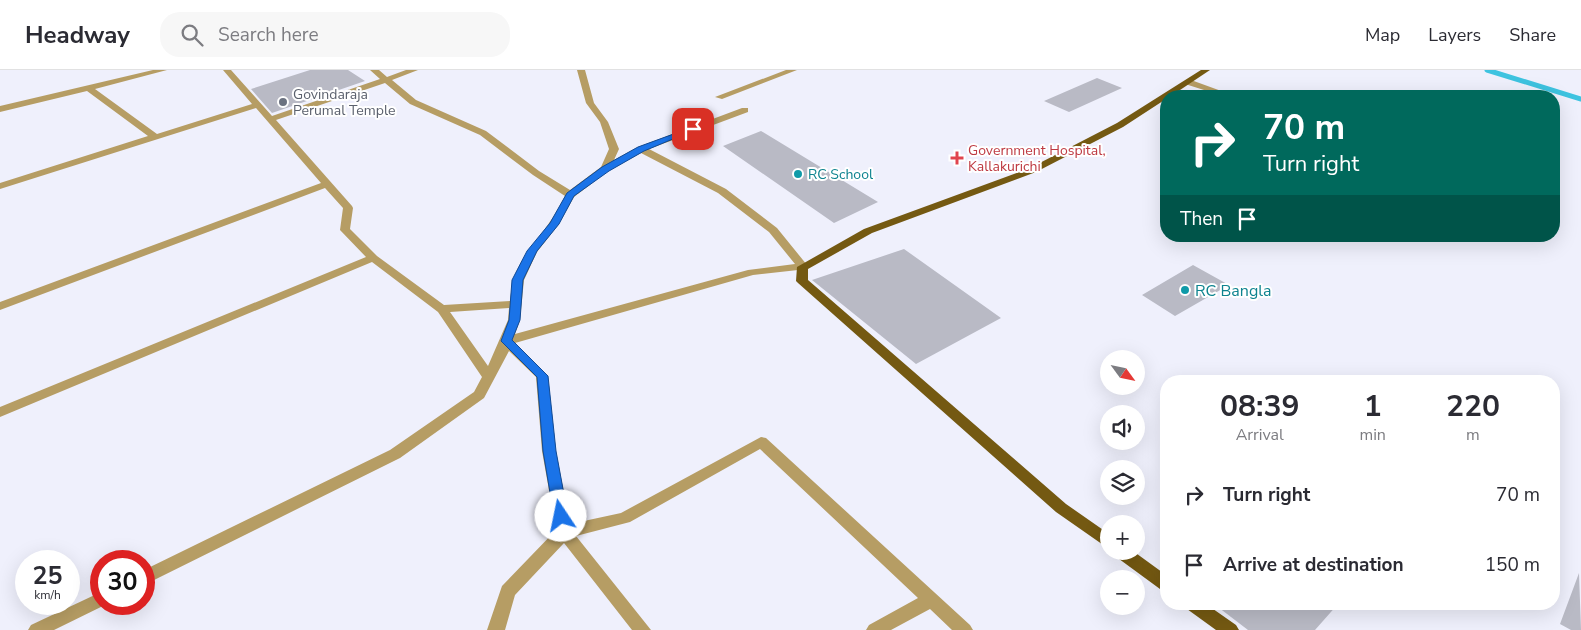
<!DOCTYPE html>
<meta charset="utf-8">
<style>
:root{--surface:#fff;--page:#f7f7f7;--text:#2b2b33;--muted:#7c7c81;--line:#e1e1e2}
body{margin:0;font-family:"Nunito Sans",sans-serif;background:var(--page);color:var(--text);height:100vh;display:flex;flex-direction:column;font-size:19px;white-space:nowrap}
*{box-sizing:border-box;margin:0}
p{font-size:16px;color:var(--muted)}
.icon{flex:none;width:28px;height:28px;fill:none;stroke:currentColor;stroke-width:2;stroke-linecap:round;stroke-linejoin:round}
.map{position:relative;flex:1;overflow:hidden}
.drawer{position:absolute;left:1160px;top:305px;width:400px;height:235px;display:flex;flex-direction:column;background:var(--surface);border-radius:20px;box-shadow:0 5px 20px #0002}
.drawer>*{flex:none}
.guide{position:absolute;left:1160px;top:20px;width:400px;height:152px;border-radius:20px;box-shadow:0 5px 20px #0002;background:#00695c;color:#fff;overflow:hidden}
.needle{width:32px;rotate:123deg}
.controls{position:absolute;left:1100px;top:280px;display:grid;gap:10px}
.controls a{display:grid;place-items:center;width:45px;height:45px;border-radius:50%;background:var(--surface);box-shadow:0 5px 20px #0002;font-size:25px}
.speed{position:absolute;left:15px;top:480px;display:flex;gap:10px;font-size:25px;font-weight:700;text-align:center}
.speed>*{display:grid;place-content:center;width:65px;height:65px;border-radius:50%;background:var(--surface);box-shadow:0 5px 20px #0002;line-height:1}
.speed small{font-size:12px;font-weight:400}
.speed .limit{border:8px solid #d22;background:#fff;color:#111}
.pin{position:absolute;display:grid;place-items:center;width:42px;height:42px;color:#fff;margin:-21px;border-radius:10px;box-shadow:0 2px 8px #0006}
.me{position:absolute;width:55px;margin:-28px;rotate:349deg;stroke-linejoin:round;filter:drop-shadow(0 0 4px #0008)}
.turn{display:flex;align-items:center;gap:18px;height:105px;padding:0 20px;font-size:22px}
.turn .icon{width:65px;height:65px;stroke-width:2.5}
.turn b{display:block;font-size:35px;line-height:42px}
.then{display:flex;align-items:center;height:48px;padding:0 20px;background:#0003;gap:10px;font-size:19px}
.eta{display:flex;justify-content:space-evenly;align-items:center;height:85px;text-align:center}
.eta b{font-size:30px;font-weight:700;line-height:35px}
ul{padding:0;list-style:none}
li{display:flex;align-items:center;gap:15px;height:70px;padding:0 20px}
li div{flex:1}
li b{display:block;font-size:19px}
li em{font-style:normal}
header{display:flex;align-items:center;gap:30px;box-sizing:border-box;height:70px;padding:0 25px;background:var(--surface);border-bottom:1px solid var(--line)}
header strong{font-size:24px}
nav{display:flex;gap:28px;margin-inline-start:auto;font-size:18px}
.search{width:350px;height:45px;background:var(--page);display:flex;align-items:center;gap:12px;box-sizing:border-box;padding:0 18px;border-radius:20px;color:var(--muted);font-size:19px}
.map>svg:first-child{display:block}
</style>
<header>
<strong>Headway</strong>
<div class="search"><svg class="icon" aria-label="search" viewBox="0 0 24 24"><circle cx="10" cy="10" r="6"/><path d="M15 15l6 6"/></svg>Search here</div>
<nav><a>Map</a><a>Layers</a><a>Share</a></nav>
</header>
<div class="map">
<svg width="1581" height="560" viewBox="0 0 1581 560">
<rect width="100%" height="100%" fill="#eff0fc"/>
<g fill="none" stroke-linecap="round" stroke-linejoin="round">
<path stroke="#3ec3e0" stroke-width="5" d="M1487,0l94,29"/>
</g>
<path fill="#b9bac5" d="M310,0h38l17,11 -93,32 -21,-24z
M1097,8l25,10 -53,24 -25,-11z
M761,61l117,71 -44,21 -111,-77z
M904,179l97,69 -85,46 -104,-84z
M1193,195l36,20 -54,31 -33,-21z
M1579,503l2,57h-10l-11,-6z
M1214,534h124l-23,26h-67z"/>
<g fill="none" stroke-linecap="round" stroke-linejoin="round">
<path fill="#b69d64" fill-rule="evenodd" d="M153,0h14l-72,19 62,45 95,-30 -29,-34h8l41,46 108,-37 -10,-9h9l8,7 19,-7h12l-26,10 24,20 70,31 53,40 31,19 31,-23 8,-18 -9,-27 -14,-19 -9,-33h8l9,33 14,19 11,27 -5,11 24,-13 104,-39h6v4l-99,37 77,40 51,39 30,37 2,2 -2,2 -54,6 -238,68 33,33 8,75 14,73 51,-11 140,-76 5,1 204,187 3,5h-21l-22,-21 -39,21h-25l3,-5 49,-27 -158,-149 -130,73 -54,14 75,94h-19l-68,-87 -49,52 -10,35h-18l15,-44 54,-56 -14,-79 -6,-74 -27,-26 -25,47 -84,60 -256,127v-15l246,-120 84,-58 8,-15 -44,-65 -66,-50 -372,155v-10l366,-150 -26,-27 3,-22 -18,-20 -325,122v-8l321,-119 -65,-75 -256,81v-6l148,-47 -61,-45 -87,21v-6zM385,13l25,21 70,31 53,40 32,21c-5,9 -10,19 -16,27 -20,30 -35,38 -39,78l-66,4 -67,-49 -27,-27 3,-21 -1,-2 -76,-86zM641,83l77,40 51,39 26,32 -47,6 -233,64 5,-14 4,-40 13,-28 22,-28 15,-27 34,-26zM509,238l-1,12 -20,46 -38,-54z
M786,0h11l-75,29 -7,-2z
M1185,10h6l44,16h-12l-38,-12z
M101,522v12h6l-53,26h-26l3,-5z"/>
<path fill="#745912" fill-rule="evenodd" d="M1201,0h9l-39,26h-5v3l-43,28 -87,45 -164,61 -64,36v11l258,224 43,30v15l-53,-37 -258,-229 -2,-2 1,-14 67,-38 166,-61 87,-45z
M1113,481h20l33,24v16l-6,-2 -45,-33z
M1185,534h21l30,21 3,5h-23l-29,-21z"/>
</g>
<path fill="#1a73e8" stroke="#114b97" d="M690,58l7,1 -53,22 -35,20 -35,25 -15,28 -22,27 -14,29 -3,40 -8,20 36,36 8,75 12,65 -2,4h-10l-2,-4 -11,-65 -6,-74 -36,-36 8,-21 3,-40 15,-29 23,-28 17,-30 35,-26 36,-20z"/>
<circle fill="#6b7280" stroke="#fff" stroke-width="2" cx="283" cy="32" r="5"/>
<path fill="#e0444e" stroke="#fff" stroke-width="2" d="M954.5 80.5h5v5h5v5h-5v5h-5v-5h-5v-5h5z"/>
<g fill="#0f9aa8" stroke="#fff" stroke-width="2">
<circle cx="798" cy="104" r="5"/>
<circle cx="1185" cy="220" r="5"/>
</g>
<g text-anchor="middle" stroke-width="4" stroke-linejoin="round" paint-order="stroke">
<g font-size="14" fill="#5b616d" stroke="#fff" text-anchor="start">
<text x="293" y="29">Govindaraja<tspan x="293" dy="16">Perumal Temple</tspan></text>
</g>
<g font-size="14" fill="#be3a42" stroke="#fff" text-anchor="start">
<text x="968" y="85">Government Hospital,<tspan x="968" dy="16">Kallakurichi</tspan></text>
</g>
<g font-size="14" fill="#0d838f" stroke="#fff" text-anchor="start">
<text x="808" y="109">RC School</text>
</g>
<g font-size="16" fill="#0d838f" stroke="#fff" text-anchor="start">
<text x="1195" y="226">RC Bangla</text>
</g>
</g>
</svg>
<div class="controls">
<a><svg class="needle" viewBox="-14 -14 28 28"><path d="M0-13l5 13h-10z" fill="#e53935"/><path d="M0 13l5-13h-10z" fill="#7c7c81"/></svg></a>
<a><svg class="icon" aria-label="sound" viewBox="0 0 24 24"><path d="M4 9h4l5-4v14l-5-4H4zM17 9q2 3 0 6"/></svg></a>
<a><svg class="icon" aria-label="layers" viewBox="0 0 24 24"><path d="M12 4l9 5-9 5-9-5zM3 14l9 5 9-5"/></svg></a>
<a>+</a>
<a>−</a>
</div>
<div class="speed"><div>25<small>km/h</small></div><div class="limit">30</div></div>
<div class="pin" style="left:693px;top:59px;background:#d93025"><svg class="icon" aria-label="arrive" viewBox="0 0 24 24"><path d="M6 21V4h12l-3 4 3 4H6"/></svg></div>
<svg class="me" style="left:561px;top:446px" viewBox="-20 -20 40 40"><circle r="19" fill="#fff"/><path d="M0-13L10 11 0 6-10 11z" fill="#1a73e8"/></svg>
<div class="guide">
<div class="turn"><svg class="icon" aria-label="right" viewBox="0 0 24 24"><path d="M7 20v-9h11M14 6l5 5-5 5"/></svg><div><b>70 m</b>Turn right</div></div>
<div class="then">Then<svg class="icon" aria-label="arrive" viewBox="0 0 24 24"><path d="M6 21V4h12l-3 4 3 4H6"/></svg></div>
</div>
<section class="drawer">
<div class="eta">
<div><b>08:39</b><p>Arrival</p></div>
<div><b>1</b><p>min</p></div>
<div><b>220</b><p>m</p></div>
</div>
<ul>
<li><svg class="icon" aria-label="right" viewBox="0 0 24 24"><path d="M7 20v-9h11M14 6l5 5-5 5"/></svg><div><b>Turn right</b></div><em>70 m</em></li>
<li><svg class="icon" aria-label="arrive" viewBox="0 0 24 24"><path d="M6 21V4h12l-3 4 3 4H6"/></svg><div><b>Arrive at destination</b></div><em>150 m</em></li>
</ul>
</section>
</div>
